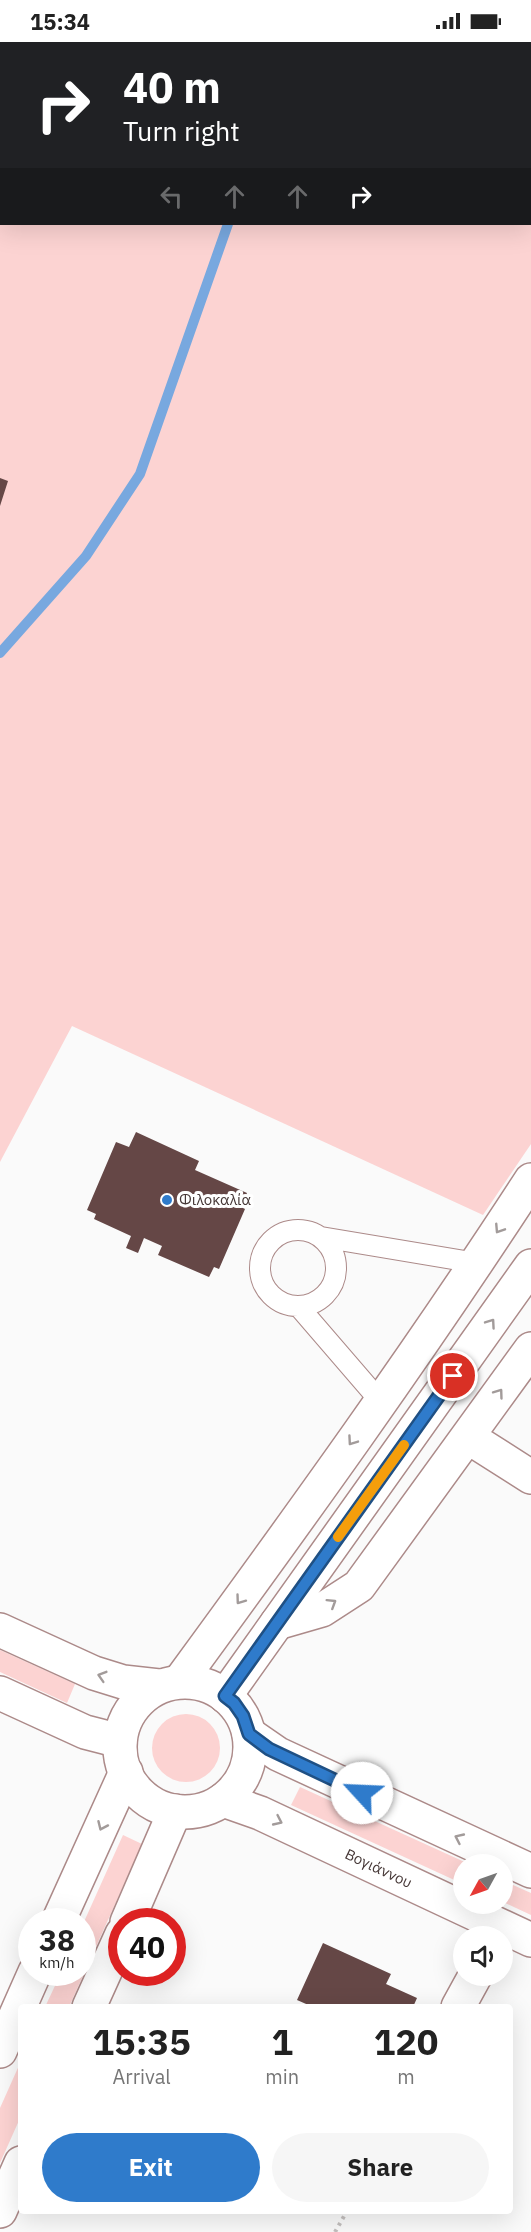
<!DOCTYPE html>
<meta charset="utf-8">
<style>
:root{--surface:#fff;--page:#f6f6f6;--text:#222;--muted:#767676;--accent:#2f7bcb}
body{margin:0;font-family:"IBM Plex Sans",sans-serif;background:var(--page);color:var(--text);height:100vh;display:flex;flex-direction:column;font-size:22px;white-space:nowrap}
*{box-sizing:border-box;margin:0}
p{font-size:20px;color:var(--muted)}
.icon{flex:none;width:33px;height:33px;fill:none;stroke:currentColor;stroke-width:2;stroke-linecap:round;stroke-linejoin:round}
.map{position:relative;flex:1;overflow:hidden}
.drawer{position:absolute;left:18px;top:1962px;width:495px;height:210px;display:flex;flex-direction:column;background:var(--surface);border-radius:6px;box-shadow:0 6px 24px #0002}
.drawer>*{flex:none}
.hud{position:absolute;left:0px;top:0px;width:531px;height:183px;box-shadow:0 6px 24px #0002;background:#202124;color:#fff;overflow:hidden}
.needle{width:39px;rotate:230deg}
.controls{position:absolute;left:453px;top:1812px;display:grid;gap:12px}
.controls a{display:grid;place-items:center;width:60px;height:60px;border-radius:50%;background:var(--surface);box-shadow:0 6px 24px #0002;font-size:30px}
.speed{position:absolute;left:18px;top:1866px;display:flex;gap:12px;font-size:30px;font-weight:700;text-align:center}
.speed>*{display:grid;place-content:center;width:78px;height:78px;border-radius:50%;background:var(--surface);box-shadow:0 6px 24px #0002;line-height:1}
.speed small{font-size:15px;font-weight:400}
.speed .limit{border:9px solid #d22;background:#fff;color:#111}
.pin{position:absolute;display:grid;place-items:center;width:51px;height:51px;color:#fff;margin:-26px;border:3px solid #fff;border-radius:50%;box-shadow:0 2px 6px #0007}
.me{position:absolute;width:66px;margin:-33px;rotate:295deg;stroke-linejoin:round;filter:drop-shadow(0 0 4px #0008)}
.turn{display:flex;align-items:center;gap:21px;height:126px;padding:0 24px;font-size:27px}
.turn .icon{width:78px;height:78px;stroke-width:2.5}
.turn b{display:block;font-size:42px;line-height:51px}
.lanes{display:flex;align-items:center;height:57px;padding:0 24px;background:#0003;justify-content:center;gap:30px;direction:ltr}
.lanes .off{opacity:.35}
.eta{display:flex;justify-content:space-evenly;align-items:center;height:102px;text-align:center}
.eta b{font-size:36px;font-weight:700;line-height:42px}
.action{display:flex;gap:12px;margin-top:auto;padding:12px 24px}
.action a{flex:1;height:69px;border-radius:36px;background:var(--accent);color:#fff;font-size:24px;font-weight:700;line-height:69px;text-align:center}
.action a+a{background:var(--page);color:var(--text)}
.status{display:flex;justify-content:space-between;align-items:center;height:42px;padding:0 30px;background:var(--surface);direction:ltr}
.status svg{height:16px;fill:currentColor}
.map>svg:first-child{display:block}
</style>
<div class="status"><b>15:34</b><svg viewBox="0 0 49 12"><path d="M0 12V9h3v3zM5 12V6h3v6zM10 12V3h3v9zM15 12V0h3v12zM26 1h20v11H26zM47 4h2v5h-2z"/></svg></div>
<div class="map">
<svg width="531" height="2190" viewBox="0 0 531 2190">
<rect width="100%" height="100%" fill="#fafafa"/>
<path fill="#fcd3d2" fill-rule="evenodd" d="M0,0h531v1102l-48,71 -411,-189 -72,136zM2,2h528v180h-528z
M0,1608l75,34 -8,19 -67,-31z
M152 1706a34 34 0 1 1 68 0a34 34 0 1 1-68 0Z
M300,1745l169,77h-5l-1,20 -172,-79z
M123,1793l19,9 -73,163h-24l16,-34 21,-1 1,-48z
M502,1838l29,13v22l-28,-13z
M21,2019v55l-21,47v-55z"/>
<g fill="none" stroke-linecap="round" stroke-linejoin="round">
<path stroke="#78a8df" stroke-width="10" d="M288,2l1,-2
M0,611l86,-97 54,-82 88,-250"/>
</g>
<path fill="#654746" d="M0,436l8,3 -8,25z
M136,1090l63,29 -4,9 52,23 -6,14 4,2 -26,60 -5,-2 -5,10 -51,-22 4,-9 -18,-8 -6,15 -12,-5 5,-12 -37,-17 2,-5 -9,-4 29,-68 13,5z
M323,1901l68,31 -5,10 31,14 -4,9h-100l-16,-7z"/>
<g fill="none" stroke-linecap="round" stroke-linejoin="round">
<g stroke="#ac8a89" stroke-width="22">
<path id="service" d="M260 1226a38 38 0 1 1 76 0a38 38 0 1 1-76 0Z
M321,1195l156,26
M299,1265l81,94"/>
</g>
<g stroke="#ac8a89" stroke-width="36">
<path id="minor" d="M468,1395l63,40
M277,1581l45,-13 37,-24 172,-237
M458,1965l17,-31"/>
</g>
<g stroke="#ac8a89" stroke-width="36">
<g id="tertiary">
<path d="M0,1588l94,43 29,9 36,4"/>
<path d="M180,1639c120,-164 240,-330 351,-501"/>
<circle cx="185" cy="1705" r="65"/>
<path d="M0,1651l85,39 35,9"/>
<path d="M225,1654l306,-430"/>
<path d="M249,1692l29,20 253,117"/>
<path id="s1" d="M223,1758l37,13 271,127"/>
<path d="M58,1880l68,-150"/>
<path d="M127,1880l48,-111"/>
<path d="M89,1965l33,-73"/>
<path d="M0,2009l35,-79"/>
<path d="M0,2169l21,-48"/>
</g>
</g>
<path stroke="#c3bfbe" stroke-width="4" stroke-dasharray="3 4.5" stroke-linecap="butt" d="M335,2190l12,-21"/>
<use href="#service" stroke="#fff" stroke-width="20"/>
<use href="#minor" stroke="#fff" stroke-width="33"/>
<use href="#tertiary" stroke="#fff" stroke-width="33"/>
</g>
<defs><path id="oneway-chevron" d="M-2-3.5L2.5 0L-2 3.5" fill="none" stroke-width="1.6" stroke-linecap="round" stroke-linejoin="round" transform="scale(1.5)"/></defs>
<g stroke="#a29b9a">
<use href="#oneway-chevron" transform="translate(499 1187) rotate(123)"/>
<use href="#oneway-chevron" transform="translate(491 1281) rotate(-55)"/>
<use href="#oneway-chevron" transform="translate(499 1351) rotate(-54)"/>
<use href="#oneway-chevron" transform="translate(352 1399) rotate(125)"/>
<use href="#oneway-chevron" transform="translate(240 1558) rotate(126)"/>
<use href="#oneway-chevron" transform="translate(332 1561) rotate(-32)"/>
<use href="#oneway-chevron" transform="translate(102 1634) rotate(-163)"/>
<use href="#oneway-chevron" transform="translate(278 1779) rotate(25)"/>
<use href="#oneway-chevron" transform="translate(102 1784) rotate(114)"/>
<use href="#oneway-chevron" transform="translate(459 1796) rotate(-155)"/>
</g>
<g fill="none" stroke-linecap="round" stroke-linejoin="round">
<g stroke="#1f5084" stroke-width="15">
<path id="route" d="M362,1751l-93,-44 -20,-15 -6,-18 -9,-13 -9,-7 228,-320"/>
</g>
<use href="#route" stroke="#2f7bcb" stroke-width="10"/>
<path stroke="#f59e0b" stroke-width="10" d="M338,1495l66,-92"/>
</g>
<circle fill="#2f7bcb" stroke="#fff" stroke-width="2" cx="167" cy="1158" r="6"/>
<g text-anchor="middle" stroke-width="6" stroke-linejoin="round" paint-order="stroke">
<g font-size="15" fill="#453736" stroke="#fff" text-anchor="start">
<text x="179" y="1163">Φιλοκαλία</text>
</g>
<g font-size="15" fill="#453736" stroke="#fff">
<text dy="5" stroke="none"><textPath href="#s1" startOffset="170">Βογιάννου</textPath></text>
</g>
</g>
</svg>
<div class="controls">
<a><svg class="needle" viewBox="-14 -14 28 28"><path d="M0-13l5 13h-10z" fill="#e53935"/><path d="M0 13l5-13h-10z" fill="#767676"/></svg></a>
<a><svg class="icon" aria-label="sound" viewBox="0 0 24 24"><path d="M4 9h4l5-4v14l-5-4H4zM17 9q2 3 0 6"/></svg></a>
</div>
<div class="speed"><div>38<small>km/h</small></div><div class="limit">40</div></div>
<div class="pin" style="left:453px;top:1334px;background:#d93025"><svg class="icon" aria-label="arrive" viewBox="0 0 24 24"><path d="M6 21V4h12l-3 4 3 4H6"/></svg></div>
<svg class="me" style="left:362px;top:1751px" viewBox="-20 -20 40 40"><circle r="19" fill="#fff"/><path d="M0-13L10 11 0 6-10 11z" fill="#2f7bcb"/></svg>
<div class="hud">
<div class="turn"><svg class="icon" aria-label="right" viewBox="0 0 24 24"><path d="M7 20v-9h11M14 6l5 5-5 5"/></svg><div><b>40 m</b>Turn right</div></div>
<div class="lanes"><svg class="icon off" aria-label="left" viewBox="0 0 24 24"><path d="M17 20v-9H6M10 6l-5 5 5 5"/></svg><svg class="icon off" aria-label="ahead" viewBox="0 0 24 24"><path d="M12 20V5M6 11l6-6 6 6"/></svg><svg class="icon off" aria-label="ahead" viewBox="0 0 24 24"><path d="M12 20V5M6 11l6-6 6 6"/></svg><svg class="icon" aria-label="right" viewBox="0 0 24 24"><path d="M7 20v-9h11M14 6l5 5-5 5"/></svg></div>
</div>
<section class="drawer">
<div class="eta">
<div><b>15:35</b><p>Arrival</p></div>
<div><b>1</b><p>min</p></div>
<div><b>120</b><p>m</p></div>
</div>
<div class="action"><a>Exit</a><a>Share</a></div>
</section>
</div>
